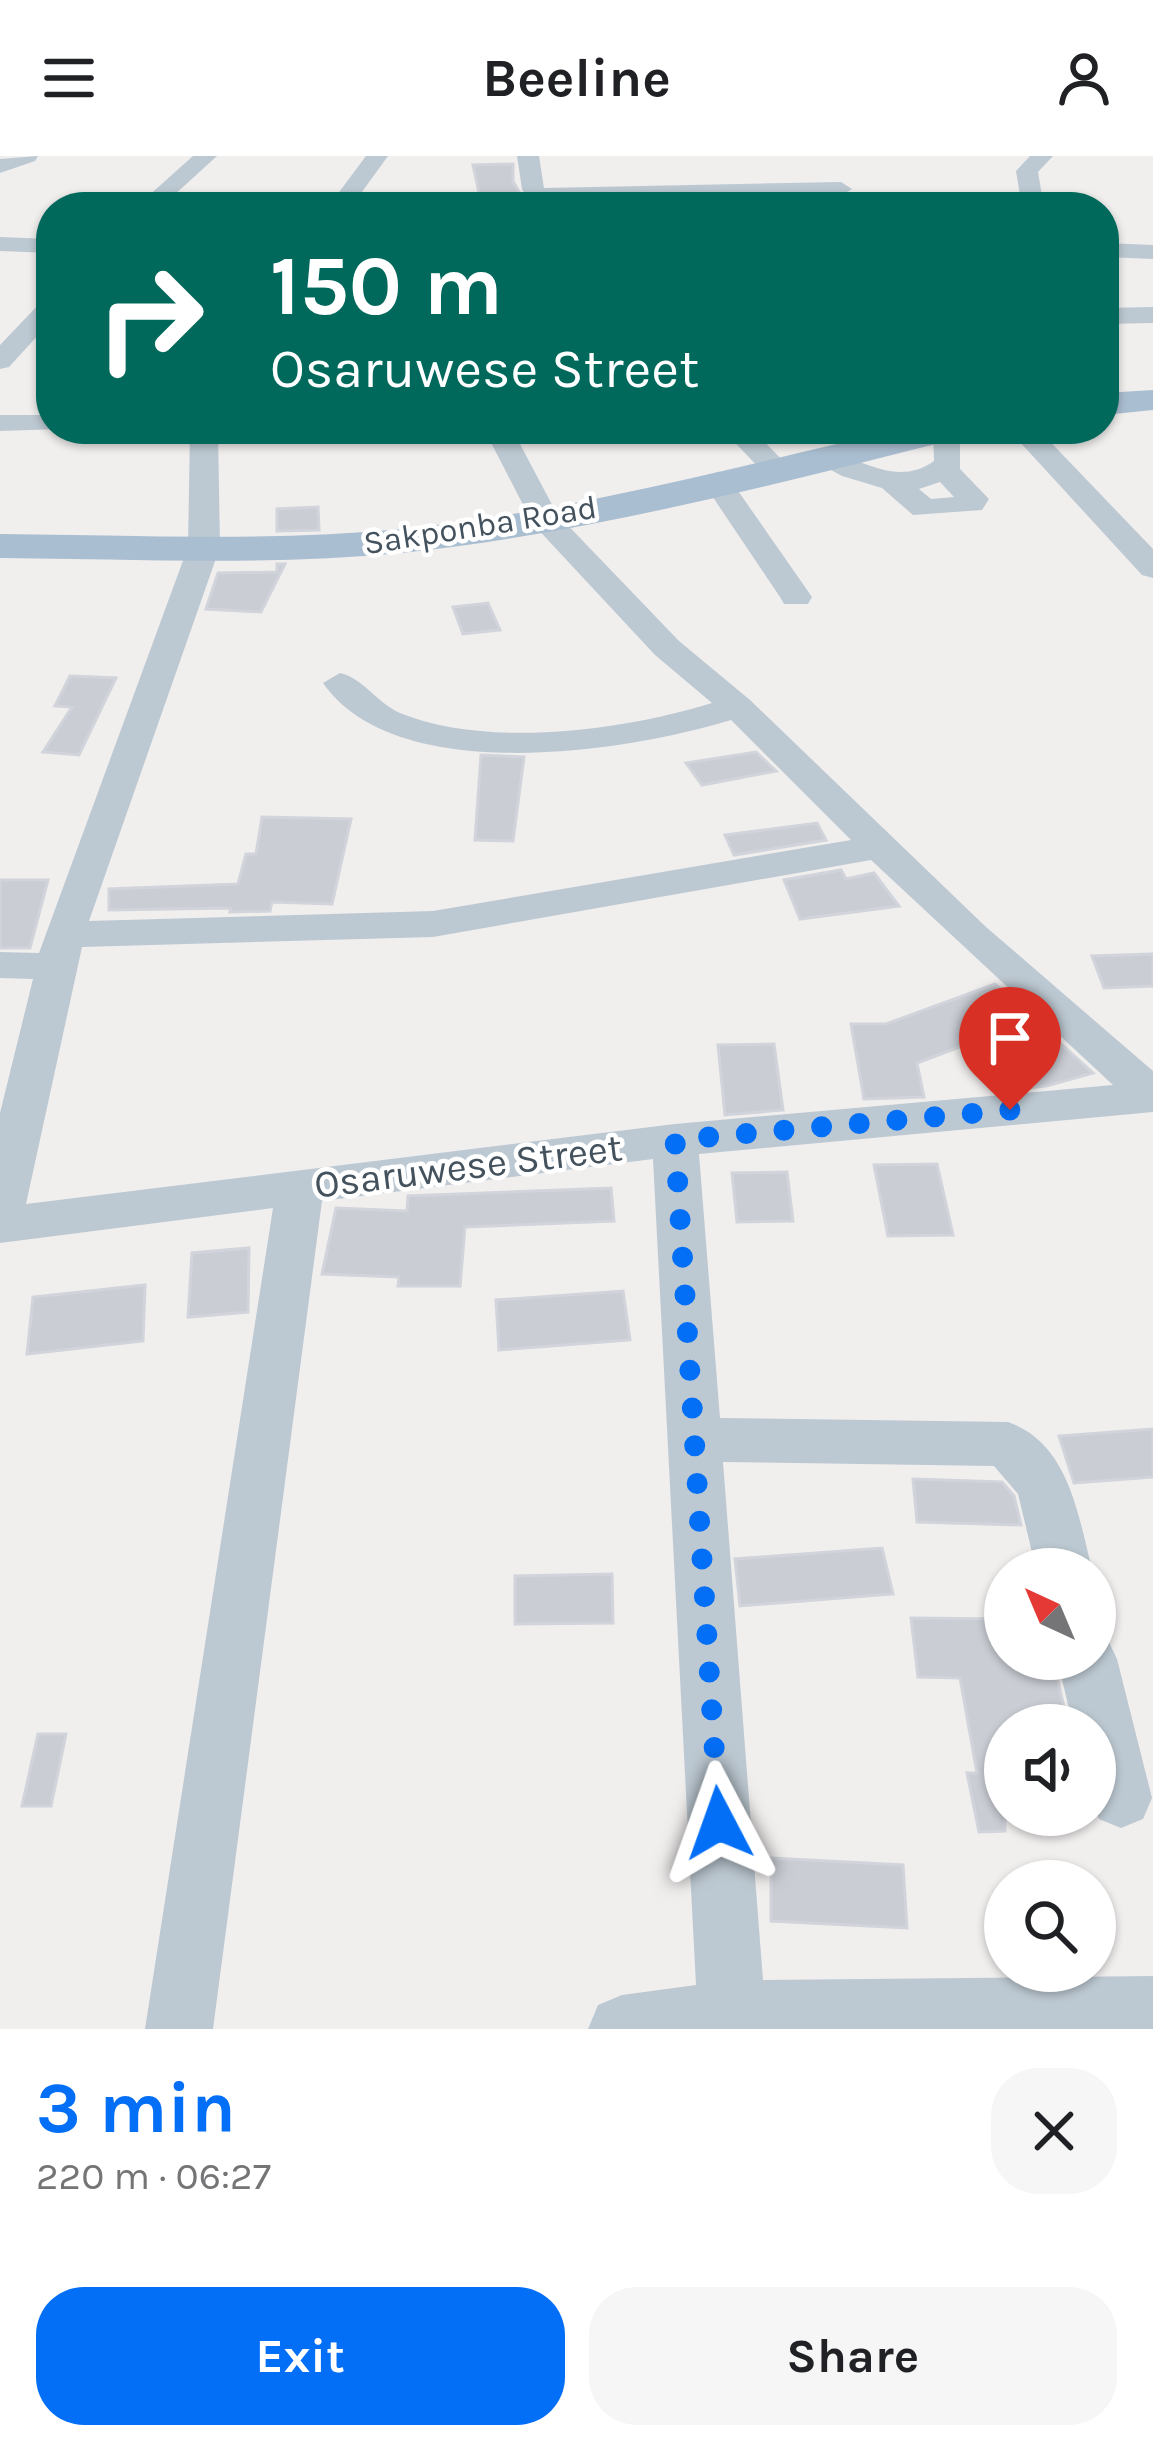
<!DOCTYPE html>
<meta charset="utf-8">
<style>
:root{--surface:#fff;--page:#f6f6f6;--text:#202124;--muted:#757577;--accent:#036ef6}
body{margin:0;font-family:Karla,sans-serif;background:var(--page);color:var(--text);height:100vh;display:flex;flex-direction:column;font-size:45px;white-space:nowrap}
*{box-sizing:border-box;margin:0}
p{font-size:39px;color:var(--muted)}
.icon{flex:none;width:66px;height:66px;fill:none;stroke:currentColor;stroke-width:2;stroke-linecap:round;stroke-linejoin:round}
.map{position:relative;height:1873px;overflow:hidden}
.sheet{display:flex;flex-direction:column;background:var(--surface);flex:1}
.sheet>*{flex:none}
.guide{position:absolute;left:36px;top:36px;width:1083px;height:252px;border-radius:48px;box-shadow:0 3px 9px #0004;background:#00695c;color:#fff;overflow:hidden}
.needle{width:78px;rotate:316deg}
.controls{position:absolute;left:984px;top:1392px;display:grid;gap:24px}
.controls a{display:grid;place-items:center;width:132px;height:132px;border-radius:50%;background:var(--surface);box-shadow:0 3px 9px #0004;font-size:60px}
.pin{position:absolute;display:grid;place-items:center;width:102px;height:102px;color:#fff;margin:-123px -51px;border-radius:50% 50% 50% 0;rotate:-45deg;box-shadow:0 0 12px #0007}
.pin .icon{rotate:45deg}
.me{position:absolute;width:132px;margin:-66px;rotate:356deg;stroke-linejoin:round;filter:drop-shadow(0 0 9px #0008)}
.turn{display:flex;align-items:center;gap:42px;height:252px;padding:0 36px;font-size:54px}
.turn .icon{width:156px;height:156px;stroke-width:2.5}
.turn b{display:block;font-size:84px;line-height:102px}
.round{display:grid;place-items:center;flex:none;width:126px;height:126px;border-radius:48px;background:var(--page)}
.overview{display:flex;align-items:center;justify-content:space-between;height:204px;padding:0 36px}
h1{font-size:72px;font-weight:700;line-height:90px;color:var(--accent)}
.action{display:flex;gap:24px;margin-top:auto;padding:24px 36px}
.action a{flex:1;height:138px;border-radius:48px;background:var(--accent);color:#fff;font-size:48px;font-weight:700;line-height:138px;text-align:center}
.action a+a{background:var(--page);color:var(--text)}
header{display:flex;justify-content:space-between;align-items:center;height:156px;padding:0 36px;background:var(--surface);font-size:54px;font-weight:700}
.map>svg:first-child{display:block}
</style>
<header><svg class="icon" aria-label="menu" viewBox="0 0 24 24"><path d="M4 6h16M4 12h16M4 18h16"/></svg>Beeline<svg class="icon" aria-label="person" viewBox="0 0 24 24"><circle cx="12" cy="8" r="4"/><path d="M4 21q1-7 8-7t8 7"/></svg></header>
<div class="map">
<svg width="1153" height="1873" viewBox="0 0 1153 1873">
<rect width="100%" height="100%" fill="#f1eeee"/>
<path fill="#cacdd4" stroke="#d1d4db" stroke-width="3" d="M513,8v17l14,26h-45l-9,-42z
M318,351l1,23 -42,1v-22z
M277,408h8l-24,48 -55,-3 12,-36 59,-1z
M488,447l12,27 -37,4 -10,-27z
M70,520l46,2 -37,77 -36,-3 29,-45 -17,-1z
M756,596l20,19 -74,14 -16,-22z
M481,599l43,2 -11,84 -38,-1z
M262,661l89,2 -19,85 -60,-2 -2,9 -40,1 1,-4 -122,2v-21l129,-5 8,-30h10z
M817,667l9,17 -92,15 -9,-20z
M841,714l5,9 28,-6 25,33 -99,13 -16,-39z
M0,724h48l-18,68h-30z
M1153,798v32l-49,2 -12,-32z
M995,828l98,89 -47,13 -47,5 -37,-45 -45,17 7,34 -60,2 -13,-75h35z
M774,888l9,66 -58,5 -7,-70z
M937,1008l16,71 -65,1 -14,-71z
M787,1016l6,49 -56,1 -5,-49z
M611,1032l3,33 -149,6 -5,59h-62l1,-9 -77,-3 14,-66 71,3 1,-15z
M249,1092l-1,64 -60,5 4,-64z
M145,1129l-2,56 -116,13 6,-57z
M623,1135l7,49 -131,10 -3,-50z
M1153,1273v48l-79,6 -15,-47z
M913,1323l89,3 12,14 7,29 -104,-3z
M882,1392l11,46 -153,12 -5,-47z
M612,1418l1,49 -98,1v-48z
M911,1462l94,1v40h48l15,66h-63v106l-26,1 -12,-59h10l-17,-95 -42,-1z
M38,1578h28l-15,72h-29z
M771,1702l132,7 4,63 -136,-7z"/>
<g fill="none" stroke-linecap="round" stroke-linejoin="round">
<path fill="#bdc9d2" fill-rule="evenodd" d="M38,0l-3,5 -35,12v-14z
M193,0h24l-56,51h-25z
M366,0h22l-37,51h-23z
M517,0h22l5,32 297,-6 11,7 -11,7 -290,5 3,6h-22l-10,-18z
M1030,0h23l-15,16 6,35h-22l-6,-36z
M0,81l51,2v14l-51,-2z
M1104,87l49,2v14l-49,-2z
M51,142v23l-42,46 -9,2v-24l42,-44z
M1153,151v16l-49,1v-16z
M0,259h51v14h10l-61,2z
M190,273h28l2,118 -131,374 344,-10 418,-71 -120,-120c-105,32 -335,68 -408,-37l17,-10c23,5 37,30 60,40 88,36 225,17 312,-10l-57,-48 -122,-131 -49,-95h28l45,85 122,127 71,59 236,227 167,144v41l-454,42 21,264 288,4c61,21 70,93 84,147h-56l-18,-75 -24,-28 -271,-4 40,518 390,-4v53h-565l10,-24 24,-10 74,-10 -43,-826 -331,42 -109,828h-68l128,-821 -273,35v-130l33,-134 -33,-1v-26l39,1 149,-406zM871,704l242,225 -438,39 -649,80 56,-257 351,-10z
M722,273h30l37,38 -15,9 -10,-3z
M933,273l27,1v39l29,30 -7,11 -69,5 -31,-27 -40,-12 -35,-19 15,-9c38,10 75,40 112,13zM940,326l14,15 -23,2 -12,-10z
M1008,273h30l115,120v29l-11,-3z
M717,316l10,3 85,122 -4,7h-24l-4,-7 -78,-116z
M1095,1479l13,5 9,19 35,139 -9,21 -22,9 -22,-9 -4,-9v-85h-22l-16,-66h38z"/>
<path fill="#aabed1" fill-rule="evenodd" d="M1153,234v20l-49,5v-22z
M903,273h66l-5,8c-185,46 -373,96 -563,116 -133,13 -267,6 -401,5v-24c134,1 268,8 402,-5 170,-17 334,-63 501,-100z"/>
</g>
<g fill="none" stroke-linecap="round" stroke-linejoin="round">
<path stroke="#036ef6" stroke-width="21" stroke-dasharray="0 37.8" d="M719,1667l-44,-683 335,-30"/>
</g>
<g text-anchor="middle" stroke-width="9" stroke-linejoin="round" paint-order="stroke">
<g font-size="33" fill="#44525e" stroke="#fff">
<text transform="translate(480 368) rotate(-9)" y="12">Sakponba Road</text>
</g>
<g font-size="39" fill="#44525e" stroke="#fff">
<text transform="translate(468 1009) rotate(-7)" y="14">Osaruwese Street</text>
</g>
</g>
</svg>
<div class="controls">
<a><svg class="needle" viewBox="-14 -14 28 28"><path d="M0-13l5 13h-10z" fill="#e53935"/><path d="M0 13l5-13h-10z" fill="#757577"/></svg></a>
<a><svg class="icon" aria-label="sound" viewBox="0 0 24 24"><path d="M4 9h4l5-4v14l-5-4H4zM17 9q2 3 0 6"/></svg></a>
<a><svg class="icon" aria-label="search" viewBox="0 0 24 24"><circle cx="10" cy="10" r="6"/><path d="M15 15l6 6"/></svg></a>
</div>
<div class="pin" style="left:1010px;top:954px;background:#d93025"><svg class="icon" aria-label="arrive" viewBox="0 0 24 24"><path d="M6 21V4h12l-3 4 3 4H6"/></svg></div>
<svg class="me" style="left:719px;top:1667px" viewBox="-20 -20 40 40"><path d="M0-17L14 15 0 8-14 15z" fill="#036ef6" stroke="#fff" stroke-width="4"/></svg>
<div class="guide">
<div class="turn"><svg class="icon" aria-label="right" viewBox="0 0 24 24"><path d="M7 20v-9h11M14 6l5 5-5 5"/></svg><div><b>150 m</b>Osaruwese Street</div></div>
</div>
</div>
<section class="sheet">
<div class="overview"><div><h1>3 min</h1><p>220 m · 06:27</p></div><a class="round"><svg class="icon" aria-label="close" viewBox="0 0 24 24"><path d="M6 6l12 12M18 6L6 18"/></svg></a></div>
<div class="action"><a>Exit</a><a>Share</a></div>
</section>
